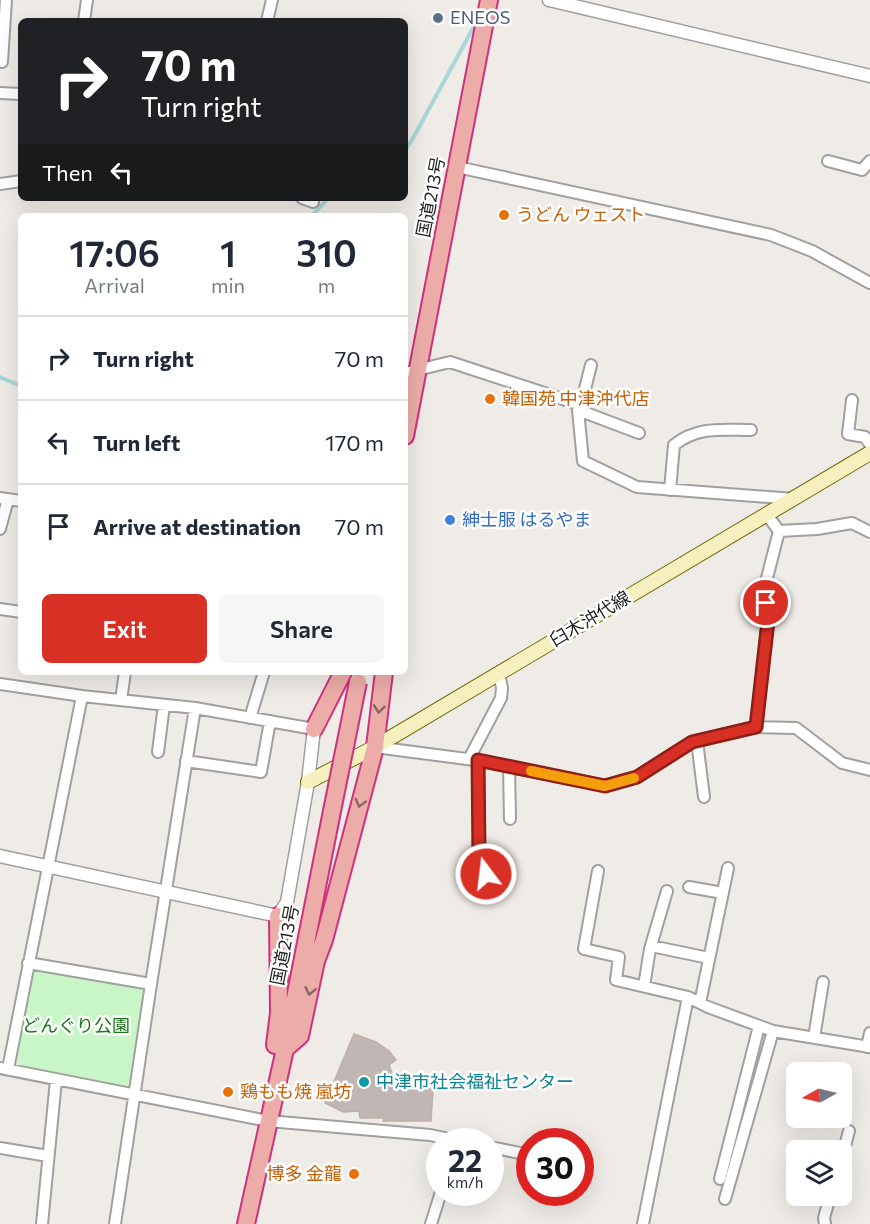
<!DOCTYPE html>
<meta charset="utf-8">
<style>
:root{--surface:#fff;--page:#f6f6f7;--text:#1f2937;--muted:#747a83;--line:#e0e1e3;--accent:#d93025}
body{margin:0;font-family:Commissioner,"Noto Sans JP",sans-serif;background:var(--page);color:var(--text);height:100vh;display:flex;flex-direction:column;font-size:22px;white-space:nowrap}
*{box-sizing:border-box;margin:0}
p{font-size:20px;color:var(--muted)}
.icon{flex:none;width:33px;height:33px;fill:none;stroke:currentColor;stroke-width:2;stroke-linecap:round;stroke-linejoin:round}
.map{position:relative;flex:1;overflow:hidden}
.drawer{position:absolute;left:18px;top:213px;width:390px;height:462px;display:flex;flex-direction:column;background:var(--surface);border-radius:9px;box-shadow:0 6px 24px #0002}
.drawer>*{flex:none}
.banner{position:absolute;left:18px;top:18px;width:390px;height:183px;border-radius:9px;box-shadow:0 6px 24px #0002;background:#202124;color:#fff;overflow:hidden}
.needle{width:39px;rotate:262deg}
.fabs{position:absolute;left:786px;top:1062px;display:grid;gap:12px}
.fabs a{display:grid;place-items:center;width:66px;height:66px;border-radius:9px;background:var(--surface);box-shadow:0 6px 24px #0002;font-size:30px}
.speed{position:absolute;left:426px;top:1128px;display:flex;gap:12px;font-size:30px;font-weight:700;text-align:center}
.speed>*{display:grid;place-content:center;width:78px;height:78px;border-radius:50%;background:var(--surface);box-shadow:0 6px 24px #0002;line-height:1}
.speed small{font-size:15px;font-weight:400}
.speed .limit{border:9px solid #d22;background:#fff;color:#111}
.pin{position:absolute;display:grid;place-items:center;width:51px;height:51px;color:#fff;margin:-26px;border:3px solid #fff;border-radius:50%;box-shadow:0 2px 6px #0007}
.me{position:absolute;width:66px;margin:-33px;rotate:345deg;stroke-linejoin:round;filter:drop-shadow(0 0 4px #0008)}
.turn{display:flex;align-items:center;gap:21px;height:126px;padding:0 24px;font-size:27px}
.turn .icon{width:78px;height:78px;stroke-width:2.5}
.turn b{display:block;font-size:42px;line-height:51px}
.then{display:flex;align-items:center;height:57px;padding:0 24px;background:#0003;gap:12px;font-size:22px}
.eta{display:flex;justify-content:space-evenly;align-items:center;height:102px;text-align:center}
.eta b{font-size:36px;font-weight:600;line-height:42px}
.primary-button{display:flex;gap:12px;margin-top:auto;padding:12px 24px}
.primary-button a{flex:1;height:69px;border-radius:9px;background:var(--accent);color:#fff;font-size:24px;font-weight:600;line-height:69px;text-align:center}
.primary-button a+a{background:var(--page);color:var(--text)}
ul{padding:0;list-style:none}
li{display:flex;align-items:center;gap:18px;height:84px;padding:0 24px;border-top:2px solid var(--line)}
li div{flex:1}
li b{display:block;font-size:22px}
li em{font-style:normal}
.map>svg:first-child{display:block}
</style>
<div class="map">
<svg width="870" height="1224" viewBox="0 0 870 1224">
<rect width="100%" height="100%" fill="#efebe6"/>
<path fill="#c9f6c6" d="M41,968l100,20 6,8 -14,86 -10,5 -101,-20 -7,-10 16,-84z"/>
<g fill="none" stroke-linecap="round" stroke-linejoin="round">
<path stroke="#a9d6da" stroke-width="4" d="M405,150l7,-10 66,-121
M312,216l16,-18
M0,377l21,9"/>
</g>
<path fill="#c0b6b3" stroke="#c0b0a9" stroke-width="1.5" d="M354,1034l22,8 13,9 7,9 -7,5 4,11 2,13h38l-2,32h-48l1,-3h-24l-1,-7 -16,1 -18,-9z"/>
<g fill="none" stroke-linecap="round" stroke-linejoin="round">
<g stroke="#a0a0a0" stroke-width="14">
<path id="minor" d="M84,21l3,-21
M267,21l5,-21
M2,62l4,-62
M0,93l21,1
M828,161l34,9 8,-9
M457,167l314,68 41,16 58,32
M0,184l21,-3
M302,198l11,4
M405,373l45,-11 131,43 -3,5 5,51 54,26 157,12
M852,400l-4,34 17,3 5,7
M581,405l10,-40
M578,410l61,23
M670,490l4,-45c24,-19 48,-15 77,-15
M0,498l21,3
M767,515l12,16 38,-2 35,-6 18,9
M0,529l8,-30
M0,609l21,3
M0,684l82,12 113,12 119,21
M121,700l4,-28
M250,718l14,-46
M756,727l12,-106 -3,-35 14,-55
M697,741l7,56
M375,747l107,14 123,25 32,-9 55,-35 64,-15 40,1 46,35 28,7
M158,752l6,-47
M469,759l32,-61 1,-10 -3,-15
M478,760l1,93 7,21
M186,761l75,11 9,-51
M509,766l1,53
M598,871l-14,78 35,8 -3,23 72,17
M689,887l34,6
M651,946l58,12
M28,963l123,21
M644,986l6,-37 17,-58
M700,1003l28,-135
M814,1038l9,-56
M867,1047l3,-14
M0,1068l268,53 162,14 34,7
M8,1069l74,-373
M490,1147l35,7
M0,1148l48,8
M842,1157l7,-26
M720,1179l39,-153
M725,1199l48,-168
M42,1224l14,-144
M115,1224l36,-240 44,-276
M431,1224l10,-32
M643,1224l45,-227 20,10 65,24 97,16
M825,1224l-1,-6 6,-22"/>
</g>
<g stroke="#a0a0a0" stroke-width="15">
<path id="tertiary" d="M549,0l321,76
M0,856l278,60 9,-14 21,-120 6,-53"/>
</g>
<g stroke="#706d0c" stroke-width="16">
<path id="secondary" d="M308,782l67,-35 495,-294"/>
</g>
<g stroke="#d0307e" stroke-width="20">
<path id="trunk" d="M405,436l84,-436
M314,729l29,-57
M275,1045l4,-32 -1,-97
M285,1049l15,-13 16,-75 8,-21 51,-193 9,-75
M246,1224l39,-175 48,-243"/>
</g>
<use href="#minor" stroke="#fff" stroke-width="10"/>
<use href="#tertiary" stroke="#fff" stroke-width="12"/>
<use href="#secondary" stroke="#f6f0be" stroke-width="14"/>
<use href="#trunk" stroke="#ecada8" stroke-width="16"/>
<g stroke="#d0307e" stroke-width="20" stroke-linecap="butt">
<path id="trunk-bridge" d="M333,806l25,-124"/>
</g>
<use href="#trunk-bridge" stroke="#ecada8" stroke-width="16"/>
</g>
<defs><path id="oneway-chevron" d="M-2-3.5L2.5 0L-2 3.5" fill="none" stroke-width="1.6" stroke-linecap="round" stroke-linejoin="round" transform="scale(1.5)"/></defs>
<g stroke="#866664">
<use href="#oneway-chevron" transform="translate(379 709) rotate(97)"/>
<use href="#oneway-chevron" transform="translate(360 803) rotate(105)"/>
<use href="#oneway-chevron" transform="translate(310 991) rotate(102)"/>
</g>
<g fill="none" stroke-linecap="round" stroke-linejoin="round">
<g stroke="#8d1f18" stroke-width="15">
<path id="route" d="M486,874l-7,-21 -1,-93 127,26 32,-9 55,-35 64,-15 12,-106 -2,-18"/>
</g>
<use href="#route" stroke="#d93025" stroke-width="10"/>
<path stroke="#f59e0b" stroke-width="10" d="M531,771l74,15 29,-8"/>
</g>
<circle fill="#5c6f8a" stroke="#fff" stroke-width="2" cx="438" cy="18" r="6"/>
<g fill="#e8710a" stroke="#fff" stroke-width="2">
<circle cx="504" cy="215" r="6"/>
<circle cx="490" cy="399" r="6"/>
<circle cx="228" cy="1092" r="6"/>
<circle cx="354" cy="1174" r="6"/>
</g>
<circle fill="#3f7fe0" stroke="#fff" stroke-width="2" cx="450" cy="520" r="6"/>
<circle fill="#0f9aa8" stroke="#fff" stroke-width="2" cx="364" cy="1082" r="6"/>
<g text-anchor="middle" stroke-width="5" stroke-linejoin="round" paint-order="stroke">
<g font-size="18" fill="#4e5e75" stroke="#fff" text-anchor="start">
<text x="450" y="24">ENEOS</text>
</g>
<g font-size="18" fill="#1f1f1f" stroke="#fff">
<text transform="translate(431 197) rotate(-79)" y="6">国道213号</text>
<text transform="translate(590 619) rotate(-31)" y="6">臼木沖代線</text>
<text transform="translate(285 945) rotate(-79)" y="6">国道213号</text>
</g>
<g font-size="18" fill="#c56008" stroke="#fff" text-anchor="start">
<text x="516" y="221">うどん ウェスト</text>
<text x="502" y="405">韓国苑 中津沖代店</text>
<text x="240" y="1098">鶏もも焼 嵐坊</text>
<text x="342" y="1180" text-anchor="end">博多 金龍</text>
</g>
<g font-size="18" fill="#366cbe" stroke="#fff" text-anchor="start">
<text x="462" y="526">紳士服 はるやま</text>
</g>
<g font-size="18" fill="#197713" stroke="#fff">
<text x="76" y="1032">どんぐり公園</text>
</g>
<g font-size="18" fill="#0d838f" stroke="#fff" text-anchor="start">
<text x="376" y="1088">中津市社会福祉センター</text>
</g>
</g>
</svg>
<div class="fabs">
<a><svg class="needle" viewBox="-14 -14 28 28"><path d="M0-13l5 13h-10z" fill="#e53935"/><path d="M0 13l5-13h-10z" fill="#747a83"/></svg></a>
<a><svg class="icon" aria-label="layers" viewBox="0 0 24 24"><path d="M12 4l9 5-9 5-9-5zM3 14l9 5 9-5"/></svg></a>
</div>
<div class="speed"><div>22<small>km/h</small></div><div class="limit">30</div></div>
<div class="pin" style="left:766px;top:603px;background:#d93025"><svg class="icon" aria-label="arrive" viewBox="0 0 24 24"><path d="M6 21V4h12l-3 4 3 4H6"/></svg></div>
<svg class="me" style="left:486px;top:874px" viewBox="-20 -20 40 40"><circle r="17" fill="#d93025" stroke="#fff" stroke-width="3"/><path d="M0-11L8 9 0 5-8 9z" fill="#fff"/></svg>
<div class="banner">
<div class="turn"><svg class="icon" aria-label="right" viewBox="0 0 24 24"><path d="M7 20v-9h11M14 6l5 5-5 5"/></svg><div><b>70 m</b>Turn right</div></div>
<div class="then">Then<svg class="icon" aria-label="left" viewBox="0 0 24 24"><path d="M17 20v-9H6M10 6l-5 5 5 5"/></svg></div>
</div>
<section class="drawer">
<div class="eta">
<div><b>17:06</b><p>Arrival</p></div>
<div><b>1</b><p>min</p></div>
<div><b>310</b><p>m</p></div>
</div>
<ul>
<li><svg class="icon" aria-label="right" viewBox="0 0 24 24"><path d="M7 20v-9h11M14 6l5 5-5 5"/></svg><div><b>Turn right</b></div><em>70 m</em></li>
<li><svg class="icon" aria-label="left" viewBox="0 0 24 24"><path d="M17 20v-9H6M10 6l-5 5 5 5"/></svg><div><b>Turn left</b></div><em>170 m</em></li>
<li><svg class="icon" aria-label="arrive" viewBox="0 0 24 24"><path d="M6 21V4h12l-3 4 3 4H6"/></svg><div><b>Arrive at destination</b></div><em>70 m</em></li>
</ul>
<div class="primary-button"><a>Exit</a><a>Share</a></div>
</section>
</div>
